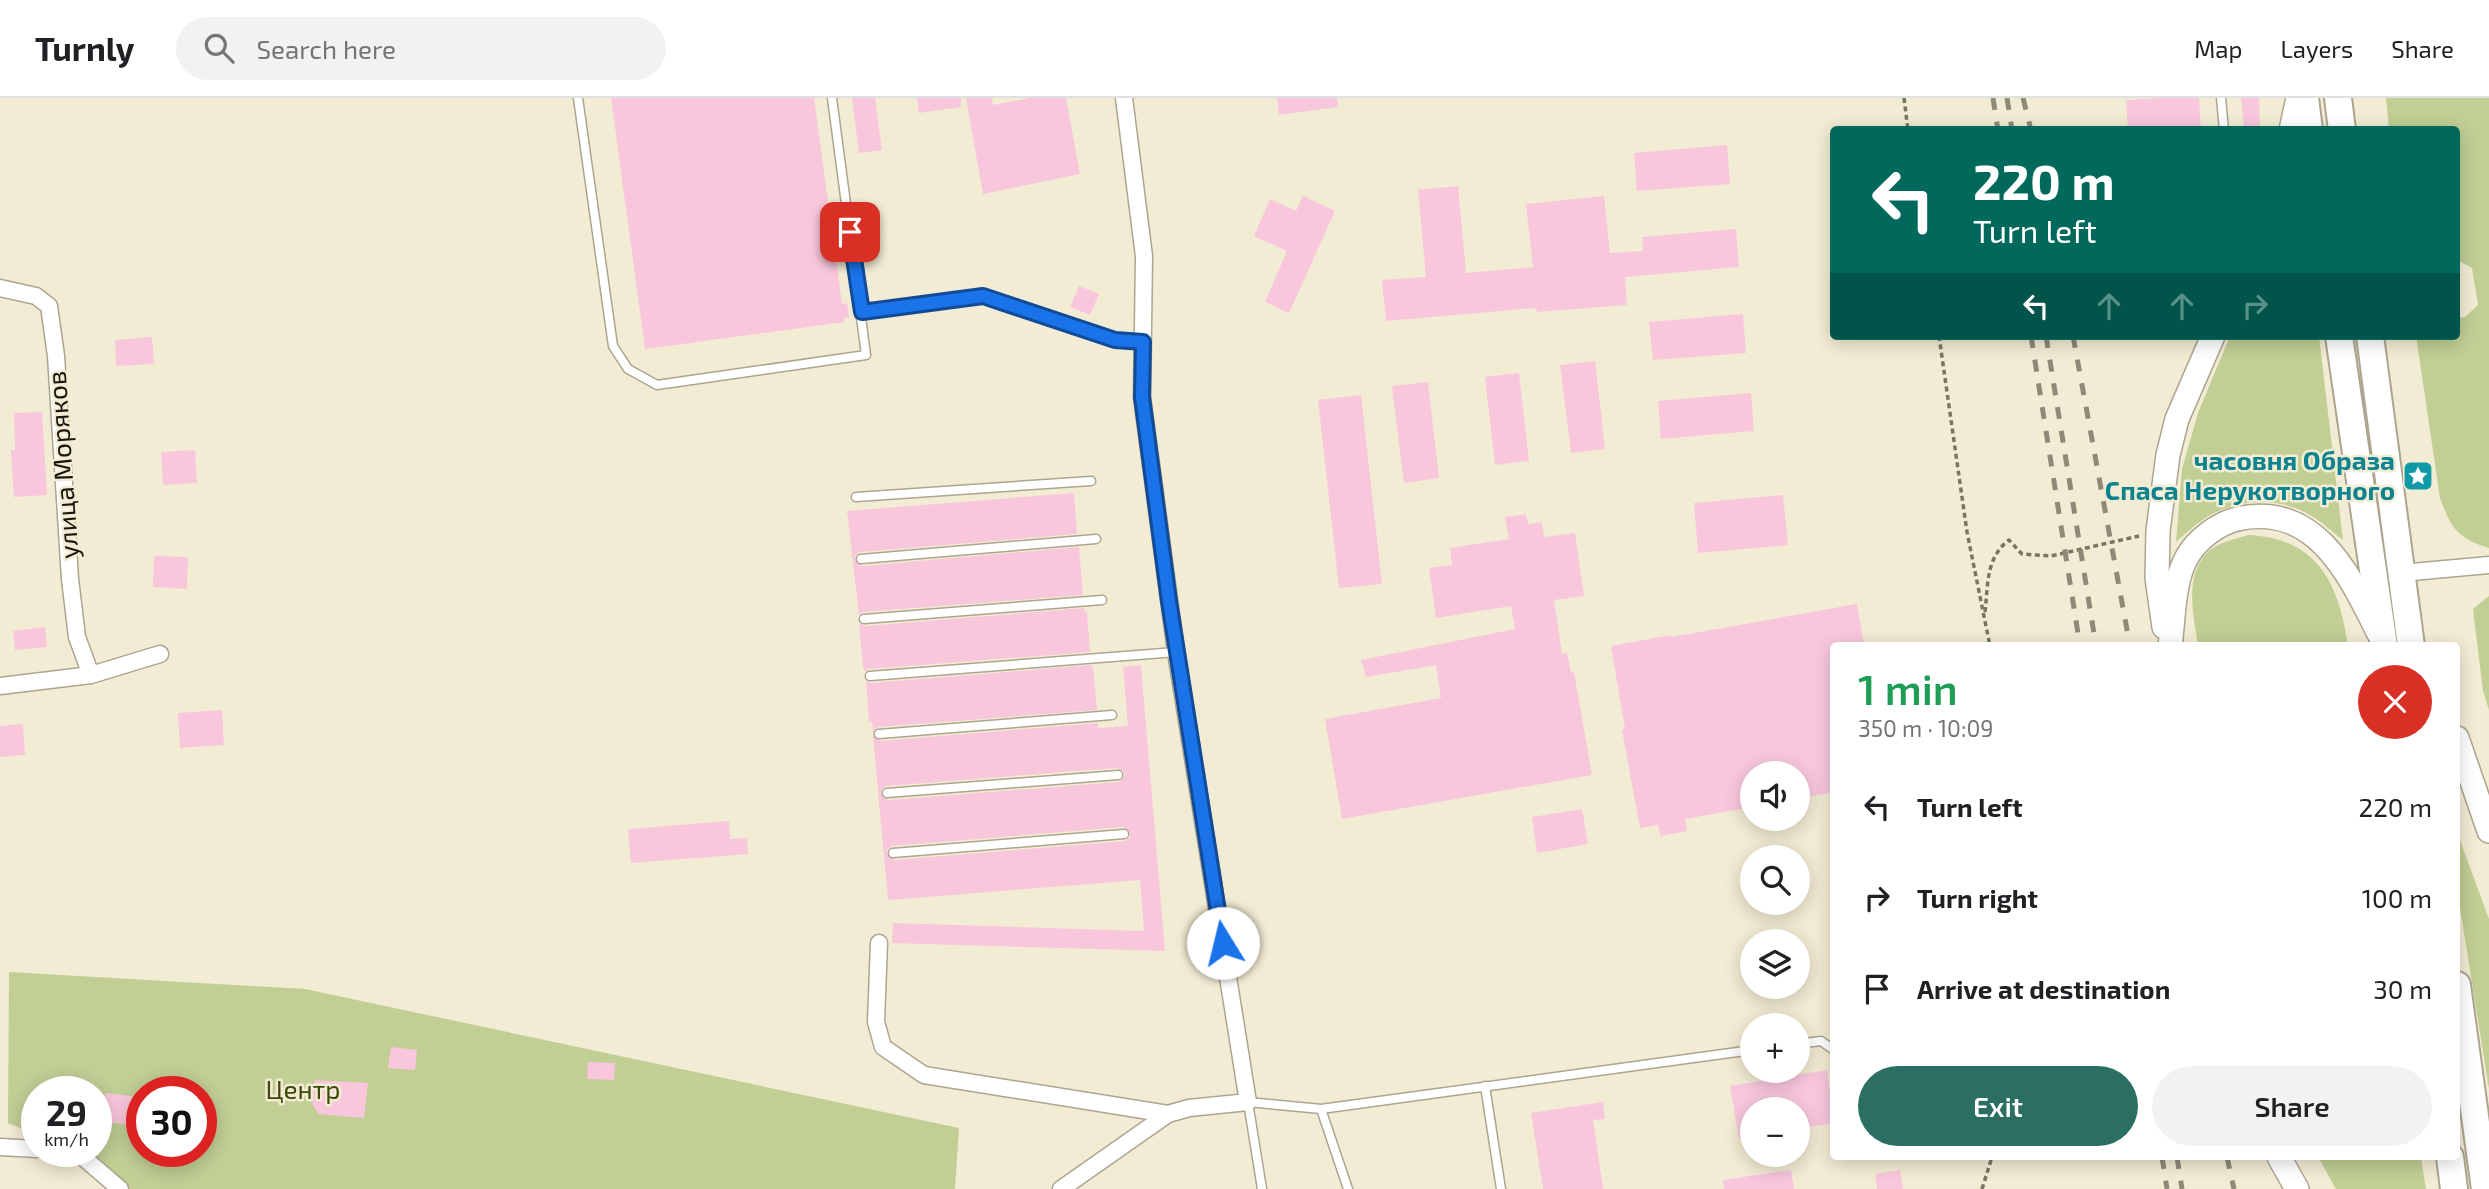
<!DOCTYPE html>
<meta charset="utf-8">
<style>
:root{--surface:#fff;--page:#f2f2f2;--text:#202124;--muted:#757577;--line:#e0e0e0;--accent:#2b6f63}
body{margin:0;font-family:"Exo 2",sans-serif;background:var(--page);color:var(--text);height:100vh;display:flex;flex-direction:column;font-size:26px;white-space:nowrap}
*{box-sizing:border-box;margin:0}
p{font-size:23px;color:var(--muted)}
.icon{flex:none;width:38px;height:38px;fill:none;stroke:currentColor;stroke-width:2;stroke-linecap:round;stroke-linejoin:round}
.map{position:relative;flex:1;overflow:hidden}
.side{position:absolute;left:1830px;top:544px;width:630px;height:518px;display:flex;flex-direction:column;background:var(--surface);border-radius:7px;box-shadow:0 4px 18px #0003}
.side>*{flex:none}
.top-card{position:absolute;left:1830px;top:28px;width:630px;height:214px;border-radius:7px;box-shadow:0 4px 18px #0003;background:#00695c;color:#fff;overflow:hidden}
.controls{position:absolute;left:1740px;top:663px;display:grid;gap:14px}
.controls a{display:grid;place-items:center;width:70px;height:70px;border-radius:50%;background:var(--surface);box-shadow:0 4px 18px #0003;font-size:35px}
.speed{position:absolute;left:21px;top:978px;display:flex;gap:14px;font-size:35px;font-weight:700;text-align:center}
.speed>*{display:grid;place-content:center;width:91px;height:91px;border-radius:50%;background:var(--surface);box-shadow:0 4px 18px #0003;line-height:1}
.speed small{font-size:18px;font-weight:400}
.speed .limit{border:10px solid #d22;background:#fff;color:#111}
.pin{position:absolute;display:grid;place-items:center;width:60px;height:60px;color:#fff;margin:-30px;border-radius:14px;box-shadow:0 4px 10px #0006}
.me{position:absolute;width:77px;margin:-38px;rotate:351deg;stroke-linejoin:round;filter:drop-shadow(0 0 5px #0008)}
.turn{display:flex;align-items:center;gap:24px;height:147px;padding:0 28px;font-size:32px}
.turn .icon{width:91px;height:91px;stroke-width:2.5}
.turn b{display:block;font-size:49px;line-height:60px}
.lanes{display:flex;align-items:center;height:66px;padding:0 28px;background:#0003;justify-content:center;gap:35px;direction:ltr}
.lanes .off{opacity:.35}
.round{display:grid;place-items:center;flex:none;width:74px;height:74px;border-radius:37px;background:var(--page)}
.overview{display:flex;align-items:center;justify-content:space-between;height:119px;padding:0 28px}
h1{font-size:42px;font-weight:600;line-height:52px;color:#1e9e55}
.primary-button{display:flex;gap:14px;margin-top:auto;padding:14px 28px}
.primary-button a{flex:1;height:80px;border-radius:42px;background:var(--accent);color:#fff;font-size:28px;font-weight:600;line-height:80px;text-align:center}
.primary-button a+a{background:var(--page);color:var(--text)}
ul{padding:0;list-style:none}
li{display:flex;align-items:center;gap:21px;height:91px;padding:0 28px}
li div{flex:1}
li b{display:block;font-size:26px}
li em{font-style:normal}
header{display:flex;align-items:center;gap:42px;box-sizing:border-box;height:98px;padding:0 35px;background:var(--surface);border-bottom:2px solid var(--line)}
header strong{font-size:33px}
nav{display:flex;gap:38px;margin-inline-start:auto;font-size:24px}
.search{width:490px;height:63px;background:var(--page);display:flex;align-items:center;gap:18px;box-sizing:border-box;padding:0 24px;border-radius:38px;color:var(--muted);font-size:26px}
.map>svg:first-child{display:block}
</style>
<header>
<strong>Turnly</strong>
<div class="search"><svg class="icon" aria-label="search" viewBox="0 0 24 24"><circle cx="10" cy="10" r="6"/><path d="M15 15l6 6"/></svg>Search here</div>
<nav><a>Map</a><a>Layers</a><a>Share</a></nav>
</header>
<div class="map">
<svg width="2489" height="1091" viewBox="0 0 2489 1091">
<rect width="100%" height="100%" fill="#f3ecd4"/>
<path fill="#c1ce94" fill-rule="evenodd" d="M2386,0h103v450c-32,-10 -38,-20 -49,-50l-24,-162h41v-18l8,-1 13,-12 -6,-37 -15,-8v-130l-68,-1z
M2230,238h89l24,204c-10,-7 -19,-17 -30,-23 -33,-22 -80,-19 -112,4 -9,6 -17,14 -25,21l6,-73 16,-56z
M2248,437c70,3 91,49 100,111h-150c-4,-30 -15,-70 10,-94 10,-10 28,-13 40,-17z
M2489,498v114l-6,-19 -10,-82z
M2457,734l32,87v170l-32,-200z
M9,874l296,17 654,139 -4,61h-836l-46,-37h23v-60h-59v43l-29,-12zM142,994h59v60h-59z
M2318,1059h103l5,32h-90z"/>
<path fill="#f9c7dc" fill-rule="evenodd" d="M611,0h203l28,206 5,-1 2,14 -5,1 1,4 -200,27z
M852,0h23l7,52 -23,3z
M917,0h44v9l-42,6z
M966,0h26l1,7 37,-7h36l14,76 -97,20z
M1277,0h60l1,9 -59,8z
M2162,0h37l2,32h-73l-2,-30z
M2241,0h18l1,32h-16z
M1727,47l3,39 -93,7 -3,-38z
M1458,88l8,87 67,-6 -7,-63 78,-8 6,57 33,-2 -1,-14 94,-8 3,38 -114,10 2,28 -90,7 -1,-4 -150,13 -4,-41 44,-3 -8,-87z
M1303,98l32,15 -46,102 -24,-11 22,-51 -33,-15 16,-37 26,12z
M1079,188l20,8 -9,21 -20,-8z
M1743,216l3,39 -93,7 -4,-38z
M152,239l2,27 -38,2 -1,-26z
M1595,263l10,88 -34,4 -11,-88z
M1519,275l10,88 -34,4 -10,-88z
M1428,284l11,96 -35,5 -12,-97z
M1751,295l3,38 -93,8 -3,-38z
M1361,297l21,189 -43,4 -21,-188z
M42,314l5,83 -33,2 -3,-47h4l-1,-37z
M195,352l2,33 -34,2 -2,-33z
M1074,395l3,41 -217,18 -5,4v4l7,6 217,-19 4,48 -220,17 -4,3 -12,-104z
M1783,397l5,50 -90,8 -4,-50z
M1526,416l2,10 14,-2 2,15 31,-4 9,63 -30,4 8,54 5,-1 4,19h3l18,103 -250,44 -17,-100 116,-21 -5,-33 -70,12 -5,-17 154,-31 -4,-23 -75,12 -7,-50 23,-3 -2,-17 59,-9 -4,-22z
M154,458l34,1 -1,32 -34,-2z
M1857,506l7,42h-30v146l-37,7v-25h-45v33l-67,12 2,12 -26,5 -3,-11 -18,3 -18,-98 3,-1 -14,-83 60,-11 1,2z
M1084,510l1,4h2l3,40 -221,17 -4,3 -2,-6 -4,-42 6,2z
M45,529l2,20 -32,3 -2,-19z
M1091,567l2,3 4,42 -219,17 -5,6 -1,-11h-3l-3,-41 5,2z
M1141,567l24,286 -273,-8 1,-20 251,8 -4,-51 -252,20 -15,-164 7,5 218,-18v5l30,-2 -5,-59zM1117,670l6,3 2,4 -6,7 -231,18 -7,-6v-4l5,-4zM1123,729l7,6v4l-5,4 -231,19 -7,-6v-4l5,-4z
M222,612l2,35 -44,3 -2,-35z
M23,626l2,31 -25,2v-31z
M1582,711l6,35 -51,9 -5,-36z
M729,723l1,18 17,-1 1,16 -117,9 -3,-34z
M391,949l26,3 -2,20 -27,-2z
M588,964l27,1 -1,17 -27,-1z
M1827,972l7,53 -37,6v-19h-45v27l-13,2 -9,-53z
M315,982l53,3 -4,35 -45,-4 -7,-10z
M105,995l27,3 -3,29 -27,-4z
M1603,1004l2,17 -12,1 10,69h-60l-12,-76z
M1791,1072l3,19h-70l-1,-9z
M1900,1072l3,19h-26l-2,-15z"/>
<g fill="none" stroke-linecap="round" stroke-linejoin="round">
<g stroke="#aca58f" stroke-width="11">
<path id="service" d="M578,0l35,248 15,23 29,16 209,-30 -34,-257
M2221,0l3,32
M862,214l121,-16 132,44 28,2
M856,399l235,-16
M861,461l235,-20
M864,521l238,-19
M870,578l306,-24
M879,636l233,-19
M887,695l231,-18
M893,755l231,-19
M1797,946l24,-3 13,9
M1485,988l16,103
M1321,1011l27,80
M1262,1091l-14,-87 73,7 431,-59"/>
</g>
<g stroke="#aca58f" stroke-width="19">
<path id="minor" d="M0,190l36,8 13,10 7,50 14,223 7,58 14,38
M2401,475l88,-8
M0,588l91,-11 69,-21
M879,845l-3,79 7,25 41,28 244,39
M0,1049l37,2
M64,1054h13l43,37
M1061,1091l107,-75 21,-6 59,-6 -72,-450 -34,-255 2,-141 -20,-158"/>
</g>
<g stroke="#aca58f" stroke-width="26">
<path id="secondary" d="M2291,32l7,-32
M2164,529l-7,-49 1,-47 10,-76 9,-36 36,-83
M2170,548c4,-28 3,-65 17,-89 10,-18 31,-33 50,-38 79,-18 113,57 141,113
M2457,640l32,93
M2279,1059l18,32"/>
</g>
<g stroke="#aca58f" stroke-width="30">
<path id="trunk" d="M2305,0l4,32
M2338,0l4,32
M2339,238l45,310
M2370,238l41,310
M2457,887l28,204
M2450,1059l4,32"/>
</g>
<path stroke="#797565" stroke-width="3.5" stroke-dasharray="5 3.5" stroke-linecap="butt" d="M1904,0l4,32
M1939,238l28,196 23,114
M1985,514c3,-27 1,-55 24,-72l13,14 29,2 88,-20
M1982,1091l10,-32"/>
<use href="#service" stroke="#fff" stroke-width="8"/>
<use href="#minor" stroke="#fff" stroke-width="16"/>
<use href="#secondary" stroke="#fff" stroke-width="23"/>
<use href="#trunk" stroke="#fff" stroke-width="26"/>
<path stroke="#8e8a78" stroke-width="5" stroke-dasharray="12 12" stroke-linecap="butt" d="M1993,0l5,32
M2007,0l5,32
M2023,0l8,32
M2031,238l49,310
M2046,238l50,310
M2073,238l57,310
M2162,1059l5,32
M2177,1059l5,32
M2227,1059l7,32"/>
</g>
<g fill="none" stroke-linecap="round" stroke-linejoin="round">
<g stroke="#114b97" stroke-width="18">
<path id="route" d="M850,134l12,80 121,-16 132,44 28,2 -1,55 27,204 54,342"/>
</g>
<use href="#route" stroke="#1a73e8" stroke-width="12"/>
</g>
<defs>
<g id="sight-square" transform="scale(1.575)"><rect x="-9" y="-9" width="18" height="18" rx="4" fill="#0f9aa8" stroke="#f3ecd4"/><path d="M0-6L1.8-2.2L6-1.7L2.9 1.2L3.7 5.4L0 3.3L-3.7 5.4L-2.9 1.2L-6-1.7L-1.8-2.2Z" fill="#fff"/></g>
</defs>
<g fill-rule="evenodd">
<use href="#sight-square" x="2418" y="378"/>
</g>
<g text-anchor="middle" stroke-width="5" stroke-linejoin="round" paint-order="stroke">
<g font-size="26" font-weight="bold" fill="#0d838f" stroke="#f3ecd4" text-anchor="end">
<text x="2395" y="372">часовня Образа<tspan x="2395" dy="30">Спаса Нерукотворного</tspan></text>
</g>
<g font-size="26" fill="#16140b" stroke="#f3ecd4">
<text transform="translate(63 367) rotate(-94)" y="9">улица Моряков</text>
</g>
<g font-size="26" fill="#3f490c" stroke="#f3ecd4">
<text x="303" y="1001">Центр</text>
</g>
</g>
</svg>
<div class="controls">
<a><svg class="icon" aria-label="sound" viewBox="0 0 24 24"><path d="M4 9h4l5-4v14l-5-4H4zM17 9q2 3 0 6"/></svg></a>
<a><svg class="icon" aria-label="search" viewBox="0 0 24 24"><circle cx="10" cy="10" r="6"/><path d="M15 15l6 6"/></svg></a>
<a><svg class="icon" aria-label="layers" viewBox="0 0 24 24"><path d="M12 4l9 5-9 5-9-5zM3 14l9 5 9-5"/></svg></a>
<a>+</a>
<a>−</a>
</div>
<div class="speed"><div>29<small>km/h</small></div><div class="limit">30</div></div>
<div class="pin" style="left:850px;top:134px;background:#d93025"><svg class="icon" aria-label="arrive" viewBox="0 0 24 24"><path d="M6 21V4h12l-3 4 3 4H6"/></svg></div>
<svg class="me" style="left:1223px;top:845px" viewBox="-20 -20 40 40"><circle r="19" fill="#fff"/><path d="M0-13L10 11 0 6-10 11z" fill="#1a73e8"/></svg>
<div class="top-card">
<div class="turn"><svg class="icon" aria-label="left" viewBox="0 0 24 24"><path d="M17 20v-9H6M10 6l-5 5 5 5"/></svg><div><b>220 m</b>Turn left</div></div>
<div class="lanes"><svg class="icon" aria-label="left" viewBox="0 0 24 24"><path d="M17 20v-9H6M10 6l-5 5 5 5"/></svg><svg class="icon off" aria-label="ahead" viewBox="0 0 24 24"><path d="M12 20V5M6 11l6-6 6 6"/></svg><svg class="icon off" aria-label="ahead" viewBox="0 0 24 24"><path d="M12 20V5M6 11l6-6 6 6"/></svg><svg class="icon off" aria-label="right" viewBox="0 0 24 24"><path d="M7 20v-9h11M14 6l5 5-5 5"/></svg></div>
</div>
<section class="side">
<div class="overview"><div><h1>1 min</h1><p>350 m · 10:09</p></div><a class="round" style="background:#d93025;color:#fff"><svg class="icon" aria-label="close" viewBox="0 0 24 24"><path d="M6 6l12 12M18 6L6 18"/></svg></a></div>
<ul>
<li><svg class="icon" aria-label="left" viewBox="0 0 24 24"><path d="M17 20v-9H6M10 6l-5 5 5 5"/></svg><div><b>Turn left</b></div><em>220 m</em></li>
<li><svg class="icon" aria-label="right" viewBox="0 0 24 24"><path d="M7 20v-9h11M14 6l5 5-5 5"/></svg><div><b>Turn right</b></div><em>100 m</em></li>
<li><svg class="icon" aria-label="arrive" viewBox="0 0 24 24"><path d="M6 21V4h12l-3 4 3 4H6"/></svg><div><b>Arrive at destination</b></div><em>30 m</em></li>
</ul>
<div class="primary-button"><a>Exit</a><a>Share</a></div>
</section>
</div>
